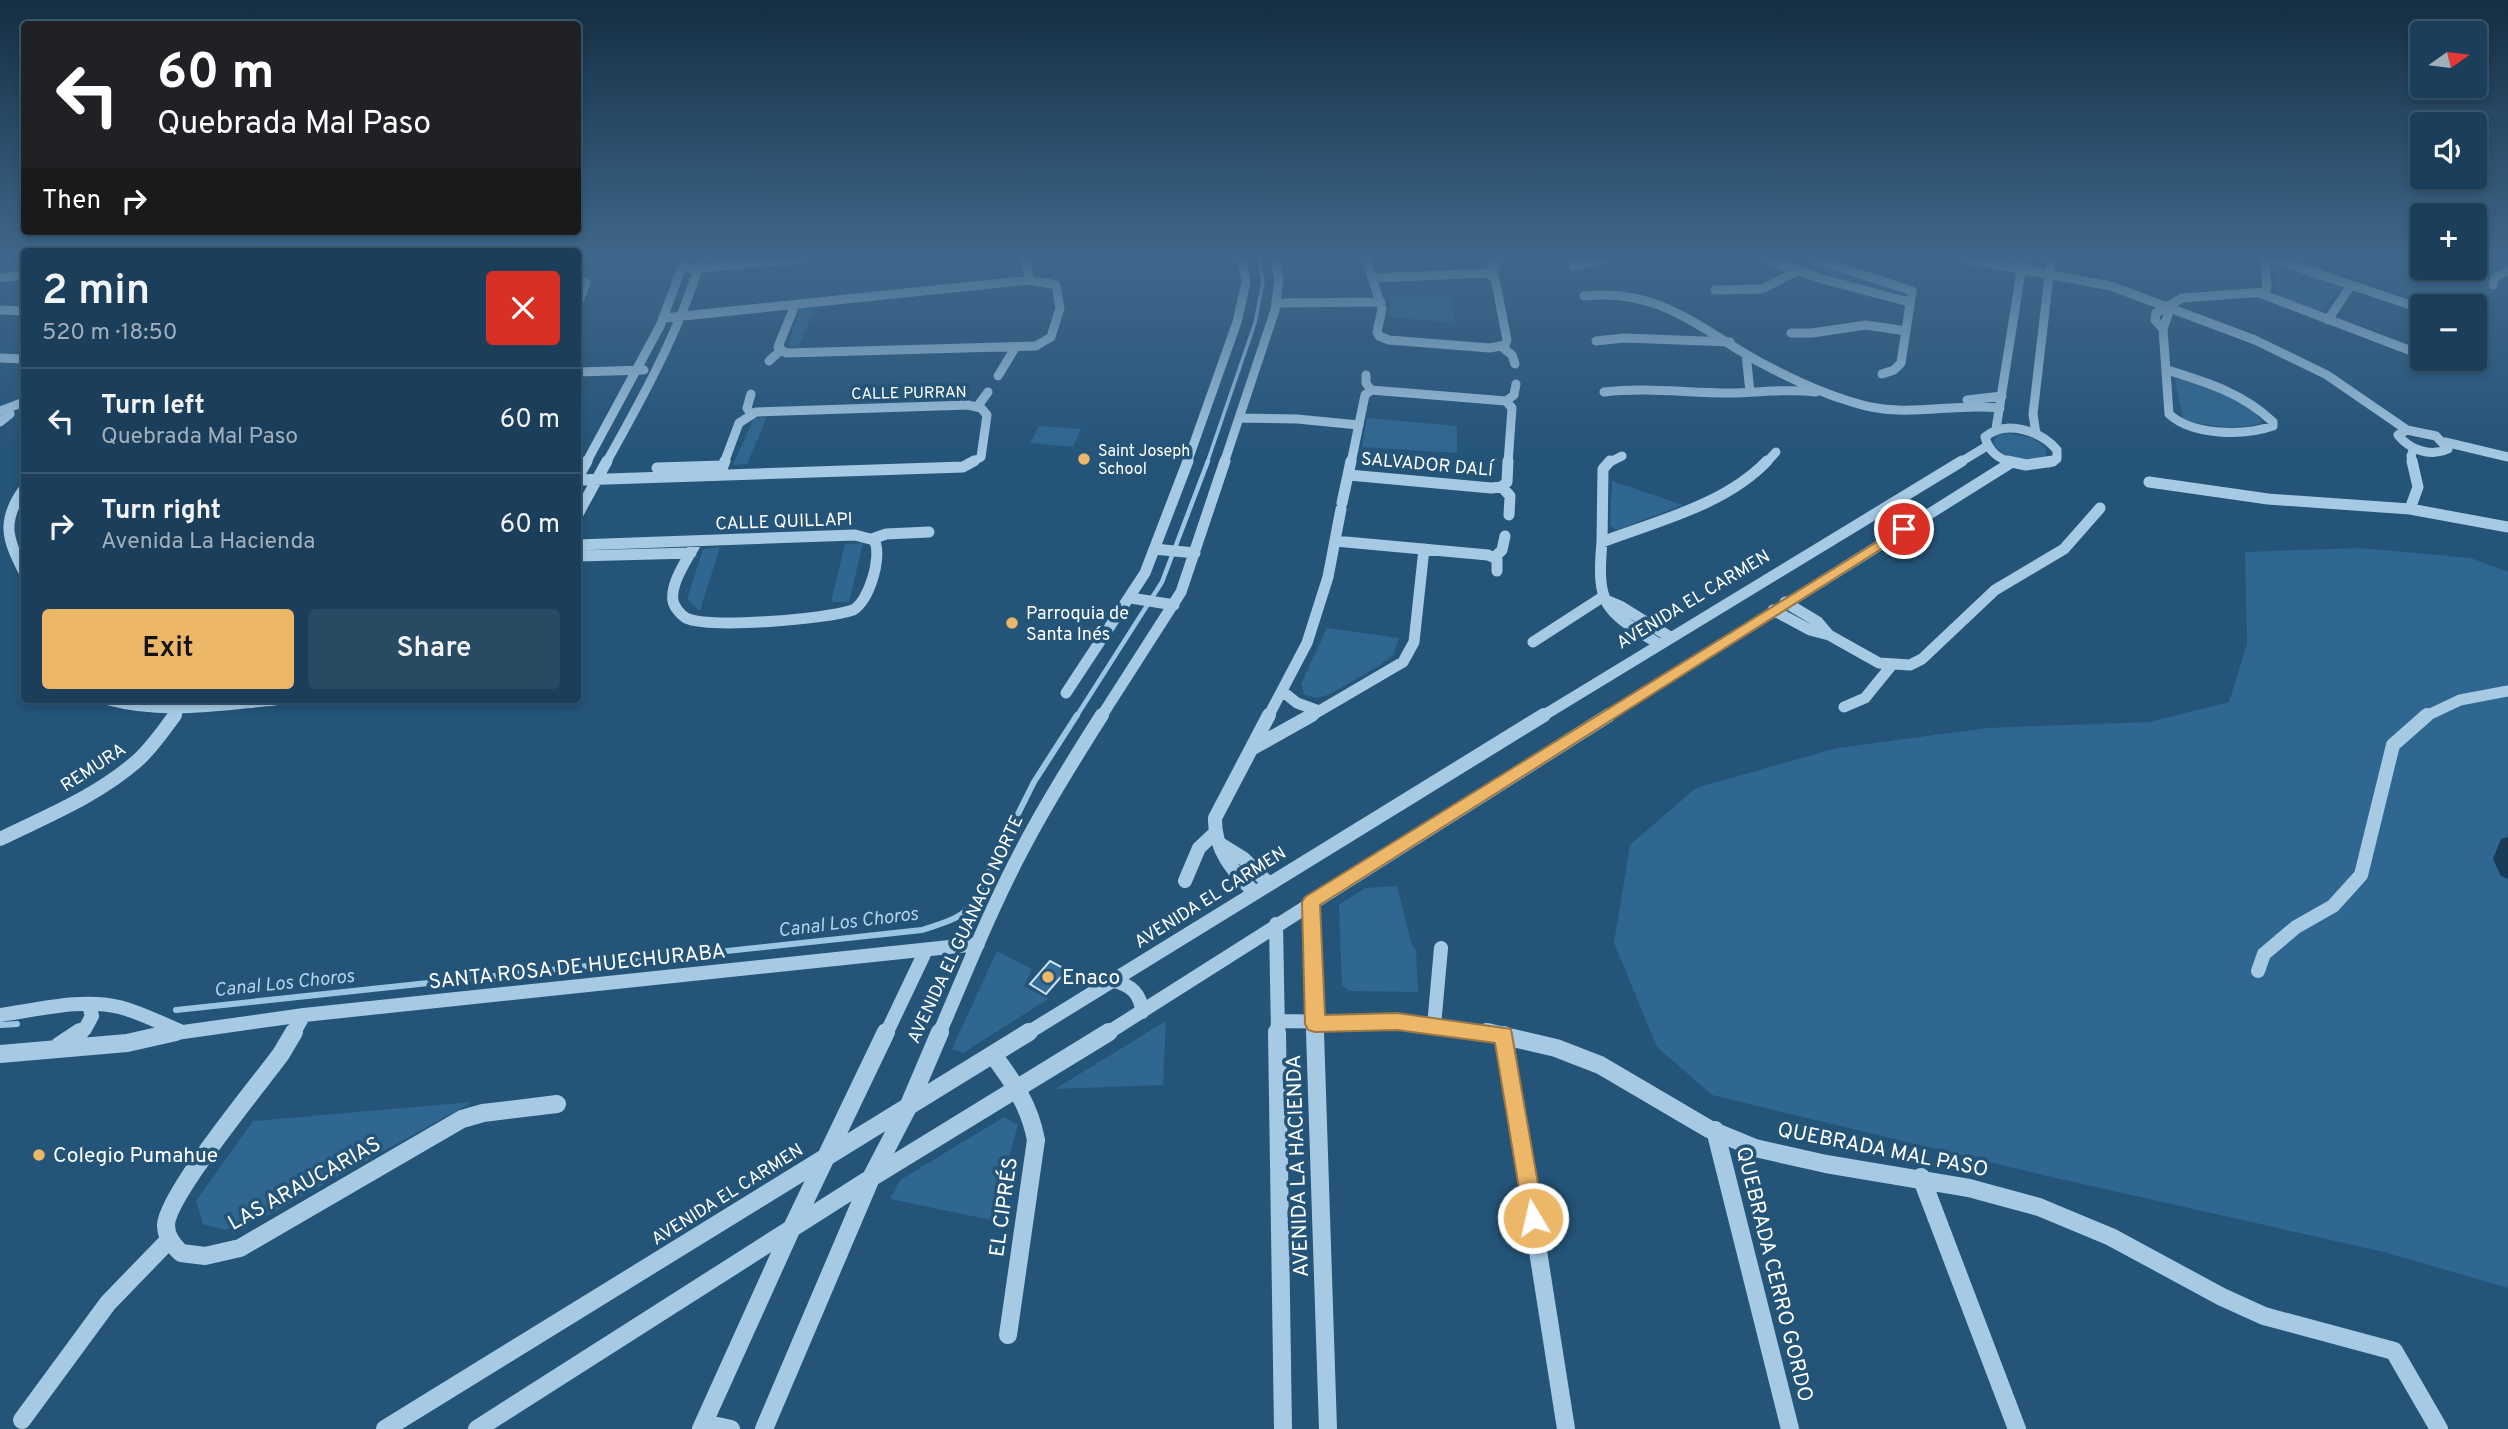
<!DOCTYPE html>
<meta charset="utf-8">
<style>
:root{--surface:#1b3f5a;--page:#284a63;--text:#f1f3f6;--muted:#a0afbb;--line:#395870;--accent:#edb76a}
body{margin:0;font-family:Overpass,sans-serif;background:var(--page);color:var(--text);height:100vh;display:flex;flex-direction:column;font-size:26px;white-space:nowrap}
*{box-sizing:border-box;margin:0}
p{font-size:23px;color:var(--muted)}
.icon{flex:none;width:38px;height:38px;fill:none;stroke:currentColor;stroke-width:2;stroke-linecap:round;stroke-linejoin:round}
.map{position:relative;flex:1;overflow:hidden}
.side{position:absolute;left:21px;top:248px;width:560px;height:455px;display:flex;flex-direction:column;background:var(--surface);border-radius:7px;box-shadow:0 4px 10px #0003,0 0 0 2px var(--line)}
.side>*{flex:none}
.guide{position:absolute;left:21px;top:21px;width:560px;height:214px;border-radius:7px;box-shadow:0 4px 10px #0003,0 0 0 2px var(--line);background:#202124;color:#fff;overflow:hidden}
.needle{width:46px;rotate:76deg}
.controls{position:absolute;left:2410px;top:21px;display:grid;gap:14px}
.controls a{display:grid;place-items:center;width:77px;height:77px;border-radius:7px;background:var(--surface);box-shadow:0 4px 10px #0003,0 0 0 2px var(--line);font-size:35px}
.pin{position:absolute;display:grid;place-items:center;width:60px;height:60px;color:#fff;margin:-30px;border:4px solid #fff;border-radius:50%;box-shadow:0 2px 7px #0007}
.me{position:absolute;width:77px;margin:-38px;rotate:351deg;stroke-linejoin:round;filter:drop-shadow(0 0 5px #0008)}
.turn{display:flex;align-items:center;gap:24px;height:147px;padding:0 21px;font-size:32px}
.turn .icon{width:91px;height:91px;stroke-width:2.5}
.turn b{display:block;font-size:49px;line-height:60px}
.then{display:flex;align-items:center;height:66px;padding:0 21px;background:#0003;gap:14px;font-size:26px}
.round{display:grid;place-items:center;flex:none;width:74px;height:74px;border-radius:7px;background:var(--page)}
.summary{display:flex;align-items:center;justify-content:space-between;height:119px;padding:0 21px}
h1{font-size:42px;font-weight:600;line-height:52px}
.cta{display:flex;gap:14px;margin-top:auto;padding:14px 21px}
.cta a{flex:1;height:80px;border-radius:7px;background:var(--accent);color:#111;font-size:28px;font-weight:600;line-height:80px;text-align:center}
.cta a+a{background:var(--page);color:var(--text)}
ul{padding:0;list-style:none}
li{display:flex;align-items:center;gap:21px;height:105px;padding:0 21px;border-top:2px solid var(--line)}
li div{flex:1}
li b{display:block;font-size:26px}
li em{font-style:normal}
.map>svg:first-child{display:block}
</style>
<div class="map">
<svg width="2508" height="1429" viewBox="0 0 2508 1429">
<rect width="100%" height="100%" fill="#245478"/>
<path fill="#2f6790" d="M1774,259h31l100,30 -4,8 -96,-26z
M2272,262l72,24 -24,26 -46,-17 5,-5z
M1451,294l3,29 -63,-6 -2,-22z
M816,307l-18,40 -10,-2 12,-36z
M2185,378c18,8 72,26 77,44 -17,9 -61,4 -79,-3l-8,-40z
M767,417l-20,47 -14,1 21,-47z
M1367,418l90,8v27l-95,-6z
M1039,426l42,3 -8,18 -43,-4z
M2007,433l26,5 12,9 2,8c-16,11 -48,4 -54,-14l6,-6z
M1612,481l71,24 -63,24h-6l-4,-4z
M863,543l-14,59h-18l14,-58z
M720,547l-20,64 -13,-12 16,-50z
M2360,548l111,10 37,14v716l-124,-36 -324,-73 -348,-84 -55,-48 -43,-104 16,-98 66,-57 141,-40 150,-20 163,-6 79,-20 18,-58 -2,-92z
M1327,628l72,10 -6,17 -14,11 -51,29 -12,3 -12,-4 -3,-10z
M1397,886l15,60 4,3 2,43 -69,-1 -7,-5 -3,-81 26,-17z
M997,951l35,18 -8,17 24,13 -85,54 -11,-4z
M1166,1021l-3,64 -108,4z
M472,1102l-209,116 -38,12 -22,-6 -7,-23 57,-80z
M1004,1117l14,8 -27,95 -101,-21 10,-19z"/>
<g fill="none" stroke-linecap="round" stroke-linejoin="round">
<path stroke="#9ac6e4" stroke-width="3.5" d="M1207,463l48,-140 8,-41 -4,-23"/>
<path stroke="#9ac6e4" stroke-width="4.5" d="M1076,717l86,-135 46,-121"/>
<path stroke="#9ac6e4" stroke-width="6" d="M176,1010l746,-80c20,-7 39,-10 52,-28l60,-120 43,-67
M0,1025l17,-1"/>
<path fill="#193c59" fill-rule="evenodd" d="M2508,837v42l-7,-3 -8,-17 8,-20z"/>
</g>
<path fill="#346c95" stroke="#c8e1f3" stroke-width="2" d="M1050,961l17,9 -21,24 -16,-10z"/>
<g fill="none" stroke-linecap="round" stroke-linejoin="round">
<path stroke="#a6cae4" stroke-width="9" d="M1366,259l16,50 -5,23 2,4 10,4 101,8 15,-3 2,-5 -12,-62 -7,-5
M1766,259l56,20 87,23
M1815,259l97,32 -11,72 -7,7 -12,4
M1966,259l145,27 144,54 72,35 80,55
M2274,259l148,50
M1025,262l5,18
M1573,266l33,-7
M691,269l111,-10
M0,278l24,-3
M1374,278l114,-5 8,-6 -3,-6
M578,279l8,4 -8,21
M2493,285l2,-7 13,-8
M1715,290l47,-1 35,-18
M2259,293l163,62
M1584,296c73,-8 111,29 170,63 31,17 64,33 98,43 54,18 96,0 148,6
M1276,303l105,-1
M2165,306l3,9 -5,14 6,85c24,22 75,22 104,12v-4c-30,-29 -67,-40 -106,-52
M0,310l24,1
M664,318l366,-38 26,5 4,23 -9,29 -15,9 -250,7 -8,-6 17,-42
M2328,320l23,-35
M2163,329l-8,-9 1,-7 26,-15 82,-6 3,-5 -2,-28
M1791,333h21l54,-8 40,6
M1596,341l28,-3 106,4
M1502,347l10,8 3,9
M1746,354l4,38
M0,358l24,1
M769,361l11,-10
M578,372l66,-2
M1366,375v8l5,7
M998,376l17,-28
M1371,390l135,11 6,7 -4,55
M1604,392c42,-5 83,1 125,1 29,0 58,-5 87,-1
M751,394l-4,14 4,6
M1967,400l35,-4
M1506,401l8,-6 2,-11
M977,407l11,-15
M0,411l24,-9
M1240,418l57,1 62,6
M0,422l10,-8 -1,-5
M1996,429l27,-170
M2407,430l29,6 12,13c-18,8 -38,1 -50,-14z
M2036,434l-3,-20 18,-155
M2445,442l63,15
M586,463l74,-137 25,-67
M606,463c37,-66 73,-131 95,-204
M724,463l15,-40 17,-11 212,-7 13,3 6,7 -6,42 -10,6
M1187,463l50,-141 9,-40 -4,-23
M1224,463l51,-153 4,-31 -4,-20
M1351,463l14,-68 6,-5
M1608,463l14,-7
M1766,463l10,-11
M1959,463l28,-17
M2012,463c-14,-5 -23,-11 -27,-26 21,-18 56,-6 72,13v9l-8,4
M2413,463l-2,-7 3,-8"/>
<path stroke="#a6cae4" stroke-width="11" d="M2007,461l19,4 27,-4
M657,468l66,-2
M720,474l5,-13
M1349,475l142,13 11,-1 5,-5 1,-21
M578,477l9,-16
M578,480l385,-13 11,-6
M2149,482l119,17 142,10 98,18
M1502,487l8,9 -1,19
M24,489c-23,32 -17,50 0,83
M1342,503l9,-42
M2410,509l8,-22 -6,-26
M578,514l29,-53
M872,539l14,-5 43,-2
M1335,541l153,14 9,4v12
M1602,542l1,-73 7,-8
M578,545l277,-10 19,5c9,15 -5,62 -21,70 -26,9 -143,19 -167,8 -5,-3 -12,-11 -13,-17 -3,-19 16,-44 24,-60
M1154,549l41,4
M578,556l113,-3
M1495,557l7,-7 3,-14
M1131,598l43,7
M1785,602l33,20 11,13
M1773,610l37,20 19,5 50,28 31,2 12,-6 73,-69 69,-41 36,-41
M1533,642l68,-44 19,8 50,31
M1659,644c-53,-33 -63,-36 -57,-102 55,-21 123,-37 165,-81
M1282,691l15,12 22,8
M1066,693l79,-120 43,-112
M109,700c55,15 110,5 166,0
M1844,707l21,-9 26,-32
M173,717l13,-17
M1101,717l80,-125 44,-131
M1268,717l39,-74 21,-66 13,-68
M1309,717l94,-55 11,-20 10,-93
M1541,717l421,-256
M1606,717l406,-255
M2424,717l36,-17 48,-9"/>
<path stroke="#a6cae4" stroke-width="14" d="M1253,748l59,-33
M0,839c47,-23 97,-43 137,-78 15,-13 26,-30 38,-46
M1220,844l24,15 25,25
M1185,881l14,-33 16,-15
M1255,893c-22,-22 -41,-43 -40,-75l54,-103
M1311,902l4,132
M1276,924l2,110
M2258,971l6,-17 32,-27 37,-21 28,-31 32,-130 34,-30
M1114,981c17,4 27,13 28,31
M0,1015c38,-5 81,-17 119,-8 21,5 41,16 61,24
M1278,1021l140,2 78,11
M1434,1026l7,-78
M78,1034l7,-5 7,-13 -3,-10
M169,1034l135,-19 674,-71
M293,1034l11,-19
M886,1034l40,-84
M939,1034c27,-62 52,-126 84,-186 24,-46 51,-89 79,-133
M1026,1034l518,-319
M1106,1034l503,-319"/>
<path stroke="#a6cae4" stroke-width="18" d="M294,1032l-13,22c-22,30 -114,141 -115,171 0,12 7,20 15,28l24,3 35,-8 222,-129 21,-6 74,-9
M1277,1032l6,397
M1315,1032l13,397
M1487,1032l69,16 44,17 109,64 46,19 71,16 143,24 70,19 72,30 111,60 42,19 130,35 45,78
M1504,1035l62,394
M59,1046l21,-14
M0,1054l127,-11 49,-11
M993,1055c20,26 37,52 43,85l-28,195
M1715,1130l75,299
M1921,1177l96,252
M22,1420l86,-117 61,-63
M704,1423l27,6
M385,1429l644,-397
M477,1429l394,-251 238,-146
M701,1429l90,-199 95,-198
M764,1429l107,-251 37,-71 32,-75"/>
</g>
<linearGradient id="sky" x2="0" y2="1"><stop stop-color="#142e42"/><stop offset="0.56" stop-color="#3f678b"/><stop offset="1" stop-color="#3f678b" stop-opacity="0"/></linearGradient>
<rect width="2508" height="459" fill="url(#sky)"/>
<path fill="#edb76a" stroke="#9a7745" stroke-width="2" d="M1904,525l6,4 -2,3 -588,373 5,110 72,-2 114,16 33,189 -3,7 -8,3 -8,-3 -30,-182 -98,-13 -82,2 -7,-2 -3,-6 -3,-122 3,-5z"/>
<g fill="#edb76a" stroke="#245478" stroke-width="2.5">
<circle cx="1084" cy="459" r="7"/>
<circle cx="1012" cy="623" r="7"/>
<circle cx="1048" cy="977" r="7"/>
<circle cx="39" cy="1155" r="7"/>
</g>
<g text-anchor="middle" stroke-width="7" stroke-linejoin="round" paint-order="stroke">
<g font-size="16" fill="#fff" stroke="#245478">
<text transform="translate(909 392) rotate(-1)" y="6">CALLE PURRAN</text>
</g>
<g font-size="16" fill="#fff" stroke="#245478" text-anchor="start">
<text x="1098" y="456">Saint Joseph<tspan x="1098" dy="18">School</tspan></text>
</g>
<g font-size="18" fill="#fff" stroke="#245478">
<text transform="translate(1427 464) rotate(5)" y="6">SALVADOR DALÍ</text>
<text transform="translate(784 521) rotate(-2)" y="6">CALLE QUILLAPI</text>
<text transform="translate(1693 599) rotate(-31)" y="6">AVENIDA EL CARMEN</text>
<text transform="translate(93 767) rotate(-33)" y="6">REMURA</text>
<text transform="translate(1210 897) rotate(-32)" y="6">AVENIDA EL CARMEN</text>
<text transform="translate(965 929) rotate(-65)" y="6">AVENIDA EL GUANACO NORTE</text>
<text transform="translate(727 1194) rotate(-32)" y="6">AVENIDA EL CARMEN</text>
</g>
<g font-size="18" fill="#fff" stroke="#245478" text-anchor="start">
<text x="1026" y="619">Parroquia de<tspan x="1026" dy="21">Santa Inés</tspan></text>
</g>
<g font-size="19" font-style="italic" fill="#b1d3ec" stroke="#245478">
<text transform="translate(848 921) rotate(-7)" y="7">Canal Los Choros</text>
<text transform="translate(284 982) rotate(-6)" y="7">Canal Los Choros</text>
</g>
<g font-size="21" fill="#fff" stroke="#245478">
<text transform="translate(577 966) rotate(-6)" y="7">SANTA ROSA DE HUECHURABA</text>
<text transform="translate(1883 1149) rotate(11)" y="7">QUEBRADA MAL PASO</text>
<text transform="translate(1297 1166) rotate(-92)" y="7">AVENIDA LA HACIENDA</text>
<text transform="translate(304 1183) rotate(-29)" y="7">LAS ARAUCARIAS</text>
<text transform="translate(1003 1207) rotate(-82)" y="7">EL CIPRÉS</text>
<text transform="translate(1775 1274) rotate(76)" y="7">QUEBRADA CERRO GORDO</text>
</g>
<g font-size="21" fill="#fff" stroke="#245478" text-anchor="start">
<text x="1062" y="984">Enaco</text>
<text x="53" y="1162">Colegio Pumahue</text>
</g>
</g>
</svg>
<div class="controls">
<a><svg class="needle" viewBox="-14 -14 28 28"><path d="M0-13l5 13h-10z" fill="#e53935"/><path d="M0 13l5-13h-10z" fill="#a0afbb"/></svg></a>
<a><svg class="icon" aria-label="sound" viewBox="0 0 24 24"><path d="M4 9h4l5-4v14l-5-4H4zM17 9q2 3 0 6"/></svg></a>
<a>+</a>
<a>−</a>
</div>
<div class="pin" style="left:1904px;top:529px;background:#d93025"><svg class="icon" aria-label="arrive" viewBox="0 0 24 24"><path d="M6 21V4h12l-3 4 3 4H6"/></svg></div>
<svg class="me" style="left:1533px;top:1218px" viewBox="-20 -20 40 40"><circle r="17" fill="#edb76a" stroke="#fff" stroke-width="3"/><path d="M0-11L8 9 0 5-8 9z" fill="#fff"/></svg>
<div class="guide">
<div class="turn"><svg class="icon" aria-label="left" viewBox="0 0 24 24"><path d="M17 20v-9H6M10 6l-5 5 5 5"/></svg><div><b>60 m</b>Quebrada Mal Paso</div></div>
<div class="then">Then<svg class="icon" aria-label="right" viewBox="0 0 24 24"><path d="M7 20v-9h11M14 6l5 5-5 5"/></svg></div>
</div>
<section class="side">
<div class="summary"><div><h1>2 min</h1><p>520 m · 18:50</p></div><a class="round" style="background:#d93025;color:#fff"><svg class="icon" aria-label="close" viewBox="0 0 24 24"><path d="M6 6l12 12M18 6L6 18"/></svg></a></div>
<ul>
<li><svg class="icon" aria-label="left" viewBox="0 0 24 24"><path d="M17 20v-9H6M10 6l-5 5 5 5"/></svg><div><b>Turn left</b><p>Quebrada Mal Paso</p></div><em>60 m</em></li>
<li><svg class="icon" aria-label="right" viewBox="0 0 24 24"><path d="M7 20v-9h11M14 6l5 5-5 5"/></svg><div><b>Turn right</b><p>Avenida La Hacienda</p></div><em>60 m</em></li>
</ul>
<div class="cta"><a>Exit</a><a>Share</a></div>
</section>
</div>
